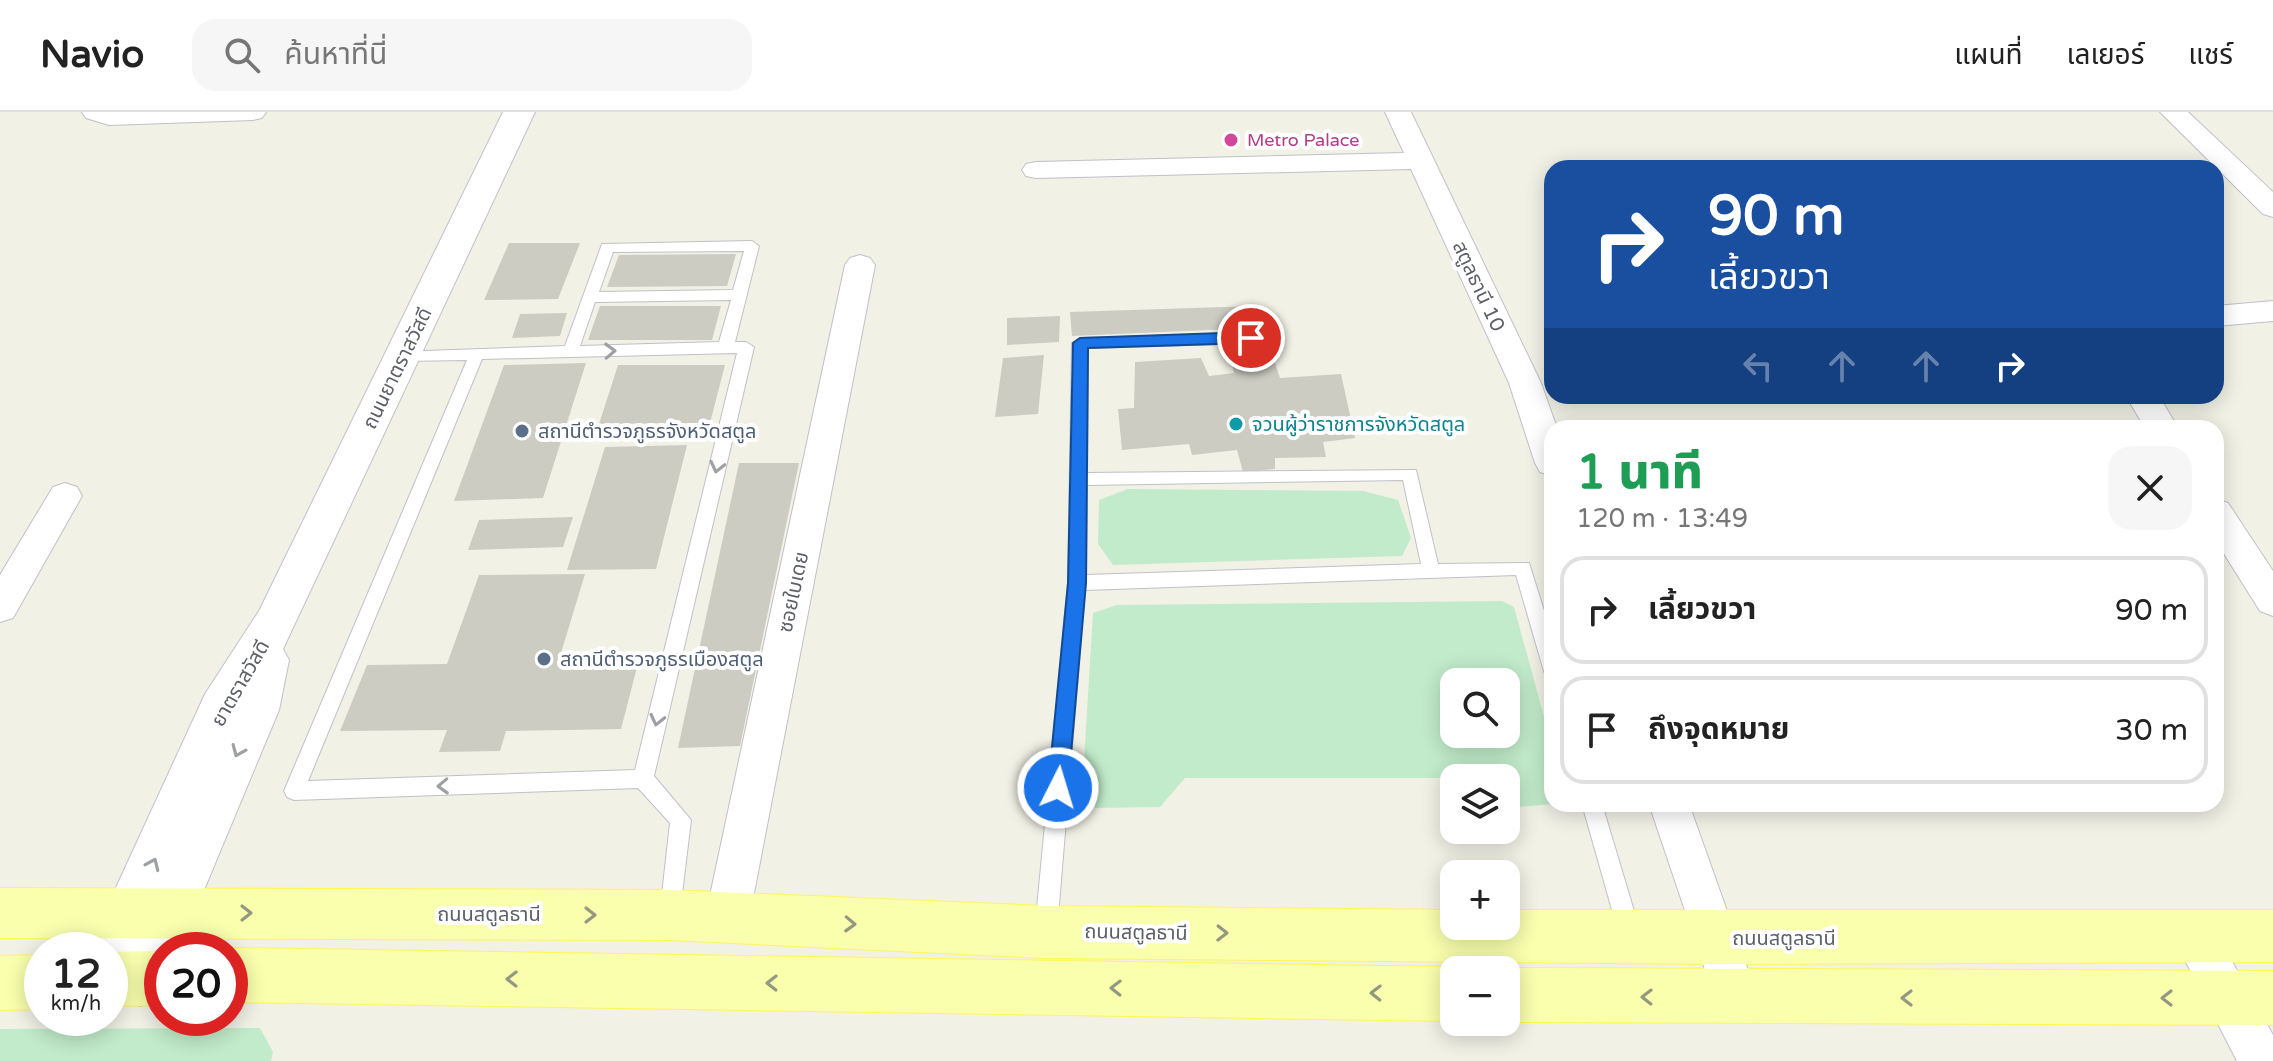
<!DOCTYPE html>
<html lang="th">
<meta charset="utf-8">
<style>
:root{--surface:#fff;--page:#f6f6f6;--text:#222;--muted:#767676;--line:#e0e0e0}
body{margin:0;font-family:"Varela Round","Noto Sans Thai",sans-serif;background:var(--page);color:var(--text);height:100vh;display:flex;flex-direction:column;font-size:30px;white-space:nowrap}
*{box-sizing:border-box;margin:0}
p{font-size:26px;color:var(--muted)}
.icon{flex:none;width:44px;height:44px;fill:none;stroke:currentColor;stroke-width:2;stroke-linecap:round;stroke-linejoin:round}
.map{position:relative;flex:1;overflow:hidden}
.details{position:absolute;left:1544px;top:308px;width:680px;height:392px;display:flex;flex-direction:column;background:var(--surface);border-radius:24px;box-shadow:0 4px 20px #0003}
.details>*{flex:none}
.guide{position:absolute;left:1544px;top:48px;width:680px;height:244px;border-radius:24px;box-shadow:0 4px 20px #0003;background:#1a4fa0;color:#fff;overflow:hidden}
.buttons{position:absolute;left:1440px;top:556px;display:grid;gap:16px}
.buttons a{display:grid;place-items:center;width:80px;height:80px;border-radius:16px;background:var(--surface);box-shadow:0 4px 20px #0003;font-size:40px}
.speed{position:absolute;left:24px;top:820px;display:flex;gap:16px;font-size:40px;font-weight:700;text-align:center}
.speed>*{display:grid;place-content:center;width:104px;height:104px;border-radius:50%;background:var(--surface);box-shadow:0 4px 20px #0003;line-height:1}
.speed small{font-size:20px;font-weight:400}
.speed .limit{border:12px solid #d22;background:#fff;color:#111}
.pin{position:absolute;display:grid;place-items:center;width:68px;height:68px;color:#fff;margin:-34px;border:4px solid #fff;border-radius:50%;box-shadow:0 2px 8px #0007}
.me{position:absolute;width:88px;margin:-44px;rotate:5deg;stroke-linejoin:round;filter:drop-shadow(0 0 6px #0008)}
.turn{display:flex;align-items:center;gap:28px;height:168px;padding:0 32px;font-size:36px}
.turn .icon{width:104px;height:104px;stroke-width:2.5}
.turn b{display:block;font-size:56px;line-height:68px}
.lanes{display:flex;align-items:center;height:76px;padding:0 32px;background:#0003;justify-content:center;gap:40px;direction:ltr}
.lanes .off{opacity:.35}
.round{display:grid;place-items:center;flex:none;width:84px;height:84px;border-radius:24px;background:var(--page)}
.headline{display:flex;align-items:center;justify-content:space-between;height:136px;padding:0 32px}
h1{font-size:48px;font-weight:800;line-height:60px;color:#1e9e55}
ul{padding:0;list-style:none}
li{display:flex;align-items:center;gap:24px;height:108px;margin:0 16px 12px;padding:0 16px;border:4px solid var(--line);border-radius:24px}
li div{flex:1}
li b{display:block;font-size:30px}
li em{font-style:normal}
header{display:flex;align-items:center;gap:48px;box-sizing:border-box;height:112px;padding:0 40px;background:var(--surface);border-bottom:2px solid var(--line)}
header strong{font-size:38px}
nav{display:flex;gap:44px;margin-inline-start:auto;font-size:28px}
.search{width:560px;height:72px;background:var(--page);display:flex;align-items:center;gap:20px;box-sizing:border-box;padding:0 28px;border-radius:24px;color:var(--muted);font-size:30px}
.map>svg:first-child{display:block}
</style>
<header>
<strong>Navio</strong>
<div class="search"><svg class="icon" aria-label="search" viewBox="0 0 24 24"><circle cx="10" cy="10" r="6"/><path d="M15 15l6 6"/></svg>ค้นหาที่นี่</div>
<nav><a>แผนที่</a><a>เลเยอร์</a><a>แชร์</a></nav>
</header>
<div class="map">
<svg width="2273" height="949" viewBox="0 0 2273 949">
<rect width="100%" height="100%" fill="#f1f1e6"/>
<path fill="#c1ebca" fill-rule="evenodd" d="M1128,377l235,2 35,9 13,38 -9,18 -289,9 -15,-21 1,-44z
M1502,489l12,6 38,139 1,58 -47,4v-30h-321l-25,29 -65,1 -13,-14 11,-181 24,-8zM1454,570h52v52h-52z
M260,916l13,24 -2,9h-271v-32z"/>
<path fill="#ccccc3" d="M509,131h71l-22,56 -74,1z
M736,142l-9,32 -120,1 12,-32z
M600,194h121l-9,34h-124z
M1255,194l1,22 -184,8 -2,-24z
M567,201l-7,23 -48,2 8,-24z
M1060,204l-1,26 -52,3v-27z
M1044,243l-6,59 -43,3 8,-59z
M1201,246l8,18 25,-3 -3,-11 44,1 5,15 61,-4 14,64 -32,4 3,15 -51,1v11l-32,3 -6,-22 -45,5 -3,-11 -67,6 -4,-41 16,-1 1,-46z
M586,251l-43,135 -89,3 50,-136z
M618,253h107l-15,58 -111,1z
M687,333l-31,124 -89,1 38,-123z
M739,351h60l-59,283 -62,2z
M573,405l-10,30 -95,3 11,-30z
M585,462l-24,79 80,-1 -20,77 -115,2 -6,20 -61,1 8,-22 -107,1 27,-66 80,-1 32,-89z"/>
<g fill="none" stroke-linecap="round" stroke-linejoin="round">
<g stroke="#bfc1c8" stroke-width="2">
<path id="service" d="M752,129l7,5 -24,96h11l8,5 -100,429 37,44 -12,99 -8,3 -8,-3 -3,-7 10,-89 -32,-35 -344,12 -7,-3 -3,-6 183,-431 -64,1 -6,-1 -2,-4 2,-4 168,-6 37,-102zM744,139l-11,39 -134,2 14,-40zM731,188l-12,42 -139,4 15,-44zM737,241l-102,417 -327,11 174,-422z
M1251,221l8,5 -8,5 -163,5 -1,125 329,-3 22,94 91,-1 23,73v40l-7,-2 -2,-6 -27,-93 -431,15 -28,339 -3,7 -8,3 -8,-3 -3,-7 33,-346 4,-240 8,-5zM1403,368l18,84 -335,11 1,-90z
M1582,692h20l38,127 -3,7 -8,4 -8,-4 -3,-7z"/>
</g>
<g stroke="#bfc1c8" stroke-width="2">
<path id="minor" d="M82,0h184l-4,6 -9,2 -144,5 -23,-7z
M1385,0h26l130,271 16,45h-5v48l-12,-4 -5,-9 -26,-80 -98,-214 -375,9 -10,-2 -4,-6 4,-6 10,-2 368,-9z
M2160,0h28l85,80v25l-10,-3z
M860,143l10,3 5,7 -126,654 -7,15 -15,6 -15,-6 -7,-15 140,-654 5,-7z
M2273,189v20l-57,5v-20z
M2126,284h33l19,32h-33z
M65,371l12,4 5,9 -69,122 -13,4v-47l53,-88z
M2216,387l12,4 45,68v45l-13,-5 -44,-70z
M1649,692h40l69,194 -6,16 -16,6 -16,-6z
M2195,804l15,6 63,113v26h-36l-64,-124 7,-15z"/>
</g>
<g stroke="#c0c2ca" stroke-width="2">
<path id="secondary" d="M503,0h32l-252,537 6,11 -10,50 -100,240h-17v41l-3,7 -19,8 -19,-8 -5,-13 -6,2v-37h-22l3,-8 114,-248 54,-83z"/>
</g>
<g stroke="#fff652" stroke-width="2">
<path id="primary" d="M0,776l671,2 374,16 409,4v16h52v-16h767v52l-558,2 -670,-6 -374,-18 -671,-2z
M230,836l1224,19 8,3h-8v51l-1224,-19v-52h-4z
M162,839v54l-52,1v-54z
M42,843v54l-42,1v-54z
M1506,856l767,3v54l-767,-3v-52h-5z"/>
</g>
<use href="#service" fill="#fff" fill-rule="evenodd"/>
<use href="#minor" fill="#fff" fill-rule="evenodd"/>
<use href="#secondary" fill="#fff" fill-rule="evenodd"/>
<use href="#primary" fill="#f9ffad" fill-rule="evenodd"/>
</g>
<defs><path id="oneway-chevron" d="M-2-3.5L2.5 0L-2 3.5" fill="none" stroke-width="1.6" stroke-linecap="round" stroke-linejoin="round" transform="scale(2)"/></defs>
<g stroke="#9ea0a4">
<use href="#oneway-chevron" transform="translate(610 239) rotate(-2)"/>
<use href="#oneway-chevron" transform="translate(717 355) rotate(103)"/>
<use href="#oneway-chevron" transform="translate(657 608) rotate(103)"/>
<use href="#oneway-chevron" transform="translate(238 639) rotate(113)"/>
<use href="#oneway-chevron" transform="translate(443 674) rotate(178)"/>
<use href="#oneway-chevron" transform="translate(153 752) rotate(-66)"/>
</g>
<g stroke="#949880">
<use href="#oneway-chevron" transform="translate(246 801)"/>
<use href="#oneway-chevron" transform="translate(590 803)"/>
<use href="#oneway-chevron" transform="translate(850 812) rotate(2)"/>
<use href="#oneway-chevron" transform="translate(1222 821) rotate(1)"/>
<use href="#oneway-chevron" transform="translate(512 867) rotate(-179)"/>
<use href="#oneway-chevron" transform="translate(772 871) rotate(-179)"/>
<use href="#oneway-chevron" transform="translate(1116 876) rotate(-179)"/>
<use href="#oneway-chevron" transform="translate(1376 881) rotate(-179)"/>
<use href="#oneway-chevron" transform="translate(1647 885) rotate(-179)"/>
<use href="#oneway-chevron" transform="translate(1907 886) rotate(180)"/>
<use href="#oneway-chevron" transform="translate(2167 886) rotate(180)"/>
</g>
<path fill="#1a73e8" stroke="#114b97" stroke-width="2" d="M1251,220l8,6 -8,5 -163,5 -2,235 -18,205 -3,7 -7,3 -7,-3 -3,-7 20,-205 5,-240 7,-5z"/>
<circle fill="#d1479c" stroke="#fff" stroke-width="3" cx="1231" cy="28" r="8"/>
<circle fill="#0f9aa8" stroke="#fff" stroke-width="3" cx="1236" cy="312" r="8"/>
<g fill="#5c6f8a" stroke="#fff" stroke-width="3">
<circle cx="522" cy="319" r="8"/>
<circle cx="544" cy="547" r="8"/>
</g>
<g text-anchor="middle" stroke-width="8" stroke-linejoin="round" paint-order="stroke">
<g font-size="18" fill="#b23c85" stroke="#fff" text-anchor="start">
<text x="1247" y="34">Metro Palace</text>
</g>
<g font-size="20" fill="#5d6068" stroke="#fff">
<text transform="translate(1479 174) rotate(65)" y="7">สตูลธานี 10</text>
<text transform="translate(397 256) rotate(-64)" y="7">ถนนยาตราสวัสดี</text>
<text transform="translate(793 480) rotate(-78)" y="7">ซอยใบเดย</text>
<text transform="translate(240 571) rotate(-60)" y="7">ยาตราสวัสดี</text>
<text x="489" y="809">ถนนสตูลธานี</text>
<text transform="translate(1136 820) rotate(1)" y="7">ถนนสตูลธานี</text>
<text x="1784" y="833">ถนนสตูลธานี</text>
</g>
<g font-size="20" fill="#0d838f" stroke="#fff" text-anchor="start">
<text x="1252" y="319">จวนผู้ว่าราชการจังหวัดสตูล</text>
</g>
<g font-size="20" fill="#4e5e75" stroke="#fff" text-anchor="start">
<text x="538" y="326">สถานีตำรวจภูธรจังหวัดสตูล</text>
<text x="560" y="554">สถานีตำรวจภูธรเมืองสตูล</text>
</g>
</g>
</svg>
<div class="buttons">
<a><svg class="icon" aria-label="search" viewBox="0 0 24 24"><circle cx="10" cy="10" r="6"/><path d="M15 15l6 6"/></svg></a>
<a><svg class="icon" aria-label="layers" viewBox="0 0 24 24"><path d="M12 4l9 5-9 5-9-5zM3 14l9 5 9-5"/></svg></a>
<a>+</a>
<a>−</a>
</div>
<div class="speed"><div>12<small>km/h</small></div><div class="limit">20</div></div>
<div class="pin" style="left:1251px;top:226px;background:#d93025"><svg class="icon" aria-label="arrive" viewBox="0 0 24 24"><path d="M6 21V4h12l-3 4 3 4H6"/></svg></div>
<svg class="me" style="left:1058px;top:676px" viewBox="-20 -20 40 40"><circle r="17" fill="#1a73e8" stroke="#fff" stroke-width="3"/><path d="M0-11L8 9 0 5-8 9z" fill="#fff"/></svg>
<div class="guide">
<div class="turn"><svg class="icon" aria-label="right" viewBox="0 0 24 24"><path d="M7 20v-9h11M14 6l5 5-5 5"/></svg><div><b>90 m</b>เลี้ยวขวา</div></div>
<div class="lanes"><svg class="icon off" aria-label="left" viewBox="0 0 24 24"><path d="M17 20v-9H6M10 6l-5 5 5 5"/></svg><svg class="icon off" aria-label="ahead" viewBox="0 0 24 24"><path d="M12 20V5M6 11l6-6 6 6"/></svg><svg class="icon off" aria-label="ahead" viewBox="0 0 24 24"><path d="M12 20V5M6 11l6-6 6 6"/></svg><svg class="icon" aria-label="right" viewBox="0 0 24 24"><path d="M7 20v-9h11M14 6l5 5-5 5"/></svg></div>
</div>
<section class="details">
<div class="headline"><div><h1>1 นาที</h1><p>120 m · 13:49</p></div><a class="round"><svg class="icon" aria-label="close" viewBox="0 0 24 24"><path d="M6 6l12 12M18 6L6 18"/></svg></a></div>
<ul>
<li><svg class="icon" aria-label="right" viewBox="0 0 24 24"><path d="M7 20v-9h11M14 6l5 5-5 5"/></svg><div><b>เลี้ยวขวา</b></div><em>90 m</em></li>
<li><svg class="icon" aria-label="arrive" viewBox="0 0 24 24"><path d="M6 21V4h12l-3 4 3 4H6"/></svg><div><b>ถึงจุดหมาย</b></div><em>30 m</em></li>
</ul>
</section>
</div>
